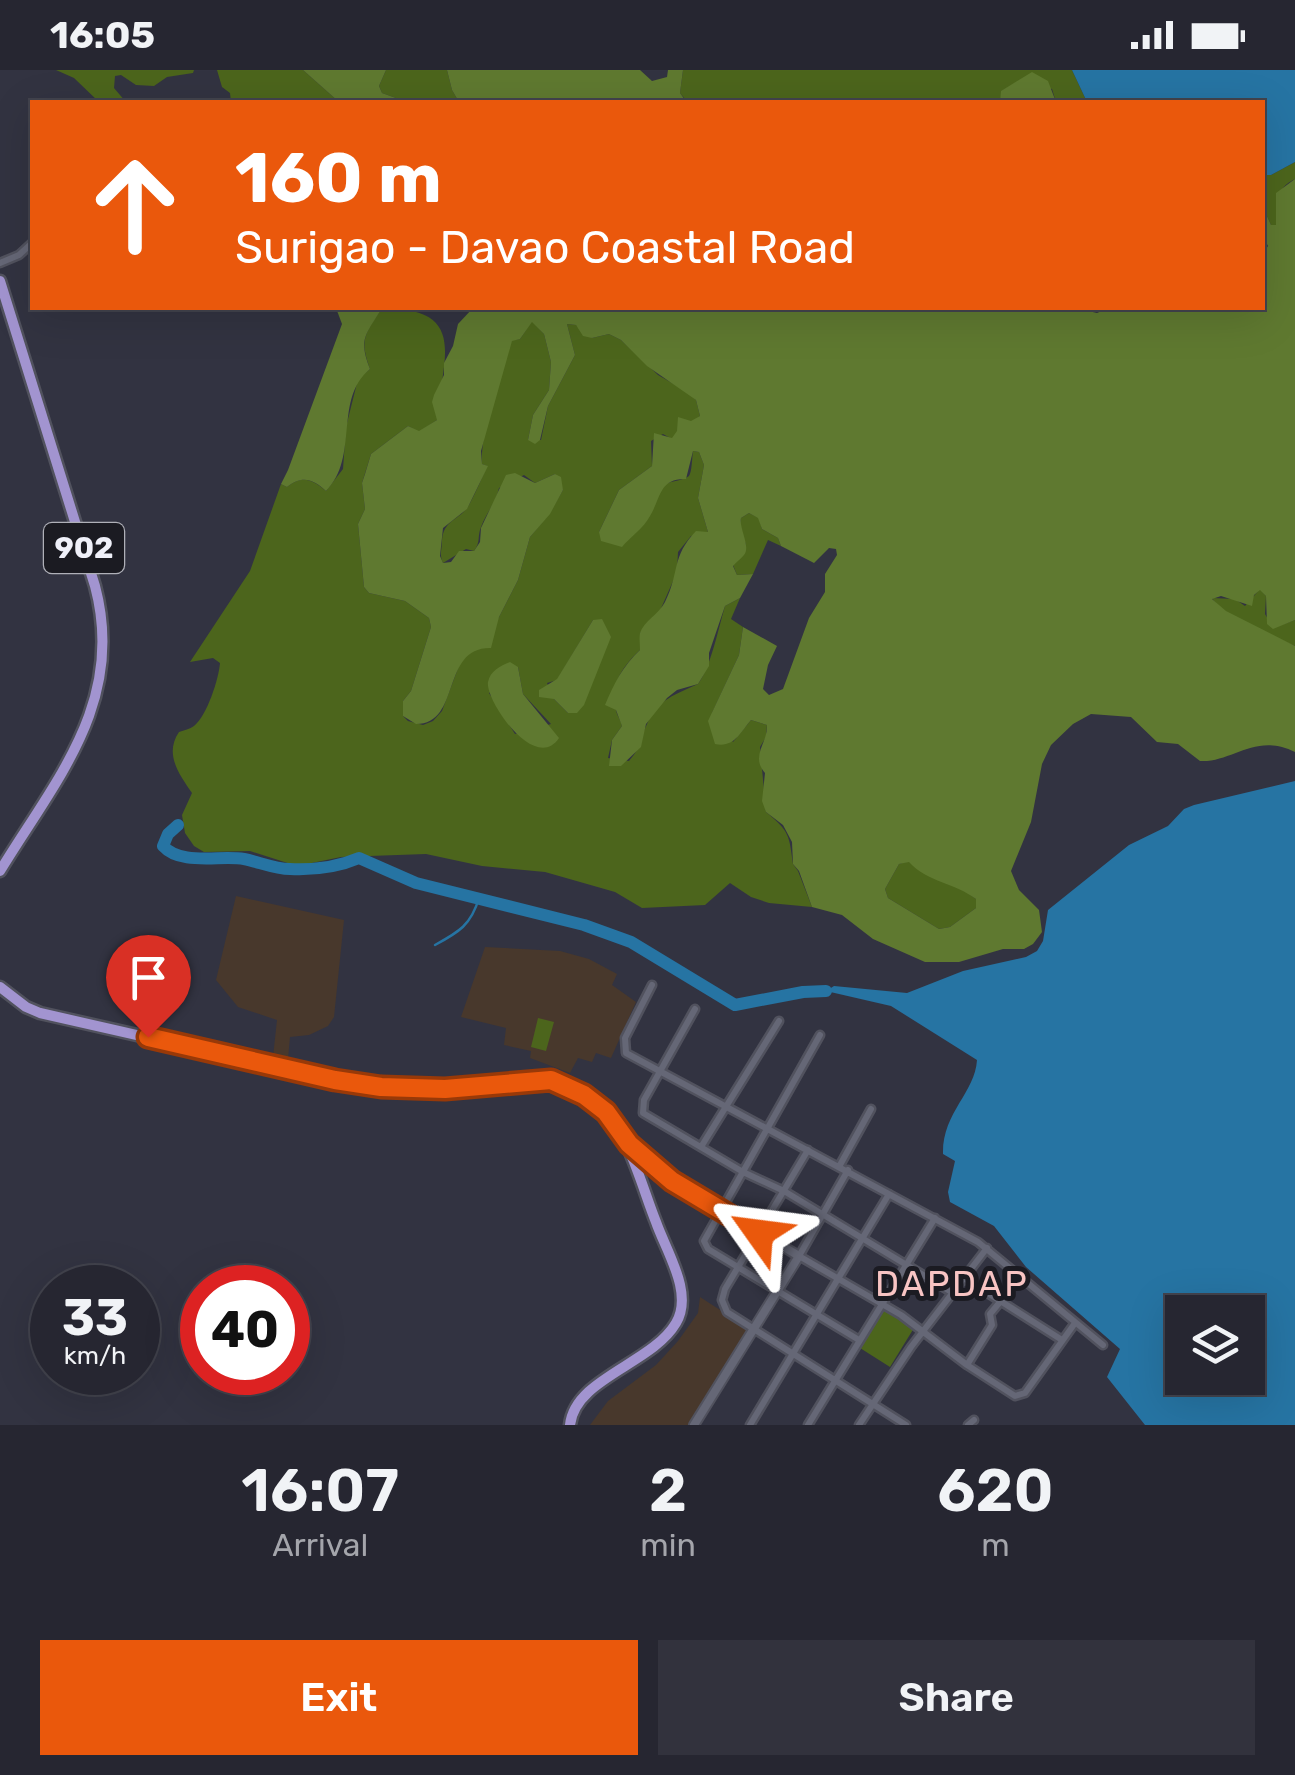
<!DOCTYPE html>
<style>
:root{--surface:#262631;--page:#32323d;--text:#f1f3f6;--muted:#a4a5ab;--line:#42434d;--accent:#ea580c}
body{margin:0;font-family:Rubik,sans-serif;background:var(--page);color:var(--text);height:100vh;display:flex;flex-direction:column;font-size:38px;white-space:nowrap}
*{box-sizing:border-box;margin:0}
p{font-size:32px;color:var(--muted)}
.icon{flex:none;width:55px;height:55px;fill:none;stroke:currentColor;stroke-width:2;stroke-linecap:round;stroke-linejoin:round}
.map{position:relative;height:1355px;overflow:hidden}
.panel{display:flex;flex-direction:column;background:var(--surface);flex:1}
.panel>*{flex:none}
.guide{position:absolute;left:30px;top:30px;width:1235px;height:210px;border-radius:0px;box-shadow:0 10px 40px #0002,0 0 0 2px var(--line);background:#ea580c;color:#fff;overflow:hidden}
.controls{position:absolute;left:1165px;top:1225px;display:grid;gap:20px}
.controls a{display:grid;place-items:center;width:100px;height:100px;border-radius:0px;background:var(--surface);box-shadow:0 10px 40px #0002,0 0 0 2px var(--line);font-size:50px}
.speed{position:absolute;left:30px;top:1195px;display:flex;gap:20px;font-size:50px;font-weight:700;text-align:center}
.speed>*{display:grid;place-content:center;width:130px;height:130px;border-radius:50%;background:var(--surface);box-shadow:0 10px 40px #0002,0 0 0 2px var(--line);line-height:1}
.speed small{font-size:25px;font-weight:400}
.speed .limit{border:15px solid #d22;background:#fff;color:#111}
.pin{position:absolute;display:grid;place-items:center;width:85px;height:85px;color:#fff;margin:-102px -42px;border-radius:50% 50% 50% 0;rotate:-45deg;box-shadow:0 0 10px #0007}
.pin .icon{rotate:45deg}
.me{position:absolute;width:110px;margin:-55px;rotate:301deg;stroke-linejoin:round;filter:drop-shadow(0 0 8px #0008)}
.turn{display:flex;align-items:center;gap:35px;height:210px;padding:0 40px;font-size:45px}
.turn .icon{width:130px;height:130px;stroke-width:2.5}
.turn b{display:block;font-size:70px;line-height:85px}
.eta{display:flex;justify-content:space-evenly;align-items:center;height:170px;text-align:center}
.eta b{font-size:60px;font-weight:600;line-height:70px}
.cta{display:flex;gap:20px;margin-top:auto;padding:20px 40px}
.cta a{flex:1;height:115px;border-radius:0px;background:var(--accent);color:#fff;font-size:40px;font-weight:600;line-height:115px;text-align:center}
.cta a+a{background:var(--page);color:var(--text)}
.status{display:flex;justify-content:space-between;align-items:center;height:70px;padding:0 50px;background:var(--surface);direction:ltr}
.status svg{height:28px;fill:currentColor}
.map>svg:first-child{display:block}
</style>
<div class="status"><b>16:05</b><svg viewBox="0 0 49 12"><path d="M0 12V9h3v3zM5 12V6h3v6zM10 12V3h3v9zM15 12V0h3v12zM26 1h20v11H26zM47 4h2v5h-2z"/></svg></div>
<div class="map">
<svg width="1295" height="1355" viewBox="0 0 1295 1355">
<rect width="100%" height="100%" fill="#323341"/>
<path fill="#48382c" d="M236,826l108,24 -10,97 -6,9 -19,9 -19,2 -2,22 -15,-2 4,-37 -39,-13 -22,-27z
M485,877l75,4 29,8 28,15 -5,11 24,17 -25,56 -15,-5 -4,9 -14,-4 -8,15 -40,-15 1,-7 -27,-6 2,-17 -45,-11z
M700,1227l48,31 -60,97h-98l18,-24 48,-36 22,-24 20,-28z"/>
<path fill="#4c651c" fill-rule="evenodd" d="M56,0h138l-1,3 -26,4 -13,9 -18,-1 -15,-10 -6,1 -1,12 12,14h-27l-25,-24z
M217,0h86l36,32h-108l-1,-9 -8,-6z
M386,0h61l5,20 7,12h-52l-25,-9 -3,-7z
M683,0h389l15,32h-31l-4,-13 -32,-9 -18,11 -2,11h-303l-12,-3 -5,-6z
M1295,92v17c-21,10 -18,26 -19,46h-5l-8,-18 -1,-32h9z
M382,238c89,0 59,53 55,112l-18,12 -11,-6 -37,28 -9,29 3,26 -7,15 6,63 5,6 36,8 24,17 2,9 -20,64 -8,10v15l5,5 15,4 10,-4 9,-10 18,-48 11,-12 8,-3 20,-31 19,-37 12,-43 19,-23 14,-24 -8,-16 -20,9 -11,-8 -25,13c-3,15 -13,25 -18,39 -4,10 0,15 -7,24l-8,-2 -23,14c-4,-9 -1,-13 -1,-23 2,-22 19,-19 28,-37 6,-11 12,-25 17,-37l-5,-2c-2,-30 18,-94 30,-124l8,-1 12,-18 12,13 7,28 -2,28 -16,25 -5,25h13l7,-34 27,-51 -8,-31 9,1 16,13 17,-4 12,6 37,35 28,16 10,9 4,16 -28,23 -9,-5 -12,7 1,25 -33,24 -20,42 34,1c19,-15 22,-42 33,-49 5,-3 19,-4 23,-8 3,-4 3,-19 4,-25l6,1 5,13 -6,33 10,34 -17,4 -13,16 -1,20 -18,41 -19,20v17c-17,16 -31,35 -24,60 1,6 5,10 6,16l-10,14 -4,18 21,3c14,-16 10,-21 18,-37 10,-25 30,-30 51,-40 13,-18 20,-54 27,-78l15,-8 -9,21 12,8 -4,28 -27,58 21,29 18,-22 16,5 -1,12 -6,10 6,65c24,20 23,23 27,52l5,7 14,36 -43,-4 -18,-6 -21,-14 -25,22 -63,3 -27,-16 -70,-20 -63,-6 -56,-12 -85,3 -44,9 -47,-15 -46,1 -10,-6 -9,-13 -3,-18 10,-22c-13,-19 -28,-39 -13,-61 5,-2 11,-3 15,-6 13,-10 25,-48 26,-63l-7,-5 -23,4 60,-91 31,-87 6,3c15,-12 25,-8 39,4l17,-22 3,-42 12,-48 12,-10c-11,-30 -5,-35 12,-61zM593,550l7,44 -32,49 -14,-14 -7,-16 10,-3zM518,597l5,27 28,30 -36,10 -26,-41z
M749,443l10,5 3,11 16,9 3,8 -13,-6 -15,34 -16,1 -4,-10 13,-20 -6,-17 1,-10z
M1260,519l6,7 -1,18 8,14 22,-8v26c-23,-10 -70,-28 -83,-48l23,1 10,7z
M909,791l59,32 8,6v9l-26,19 -11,2 -51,-31 -3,-9 14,-25z
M538,948l16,4 -8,29 -15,-4z
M884,1239l30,19 -24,39 -30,-19z"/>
<path fill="#5f7930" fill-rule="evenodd" d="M303,0h83l-7,16 3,7 25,9h-68z
M447,0h193l12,11 15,-4 1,-7h15l-3,23 5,7 12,2h-238l-7,-12z
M1032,2l16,9 8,21h-56l1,-11z
M1295,109v441l-22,9 -6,-5 -1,-28 -6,-6 -6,5 -2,11 -31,-10 -9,3 14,12 69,35v106c-40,-20 -63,11 -95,9l-22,-17 -21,-2 -26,-25 -40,-3 -18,10 -22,21 -9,19 -11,58 -20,49 8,19 20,20 3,22 -9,12 -9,5h-21l-44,13h-34l-52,-23 -31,-24 -30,-8 -13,-36 -6,-7 -1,-22 -9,-17 -17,-13 -4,-11 3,-28c-15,-17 3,-30 2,-48l-16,-5c-11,13 -17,28 -36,24l-7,-23 31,-66 4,-28 34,19 -9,19 -5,24 6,6 14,-6 26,-71 16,-26v-18l12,-19 -1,-6 -7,-1 -15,15 -33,-17 -3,-8 -16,-9 -4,-11 -9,-5 -8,5c-2,11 10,28 3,37 -3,4 -8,7 -11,11l4,9 16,-1 -13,24 -15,8 -16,47v13l-11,18 -21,6 -10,8 -21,26 -5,23 -20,19h-12l3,-26 10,-14 -6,-16 -11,-5c9,-22 18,-39 35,-55 0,-6 -1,-11 0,-17 4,-12 19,-19 25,-31 15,-30 6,-45 31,-71l12,1 -10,-34 6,-33 -5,-13 -6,-1 -7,28c-27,-1 -25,19 -36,37 -6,12 -20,21 -28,31l-21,-6 -2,-9 20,-42 33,-24 2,-33 18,5 5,-7 1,-14 13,4 9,-5 -4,-16 -49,-34 -26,-26 -12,-6 -17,4 -9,-2 -7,-11 -9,-1 8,31 -27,51 -8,34 -5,4 -7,-4 5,-25 16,-25 2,-28 -7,-28 -12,-12 -12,17 -8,2 -31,110 1,13 6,2 -21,43 -24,19 -3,28 3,7 8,-1 8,-11h15l6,-9 1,-14 25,-53 9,-2 20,10 20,-9 6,3 2,13 -13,24 -20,23 -12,43 -19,37 -8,31c-51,-1 -29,76 -75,76l-13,-8v-15l8,-10 20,-64 -2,-9 -24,-17 -36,-8 -5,-6 -6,-63 7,-15 -3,-26 3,-9 6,-20 37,-28 11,5 18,-11 -5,-18 2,-7 10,-20v-12l9,-17 5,-22 15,-16h602l22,5 12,-5h153l1,-55 5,-7 -5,-10v-29l8,18h5v-32zM909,792c18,20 46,21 67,37v9l-26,19 -11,2 -51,-31 -3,-9 14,-25z
M336,238h46c-16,27 -24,30 -12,61 -37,30 -10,88 -44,122 -13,-12 -24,-16 -39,-4l-6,-3 7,-14 54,-146z
M602,549l9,18 -27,68 -7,8h-9l-14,-14 -15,-2v-7l18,-11 36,-59z
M510,592l8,5 5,27 36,44c-24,36 -74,-38 -71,-56 2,-11 12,-16 22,-20z"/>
<path fill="#2674a3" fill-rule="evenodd" d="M1072,0h223v92l-24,13h-8l-1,-73h-175z
M1295,711v644h-150l-38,-48 13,-28 -94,-82 -32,-41 -44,-24 -2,-10 7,-31 -12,-7c-1,-41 32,-61 34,-94l-86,-54 -65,-15 8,-5 73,7 56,-22 63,-14 11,-6 6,-10 5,-31 81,-65 39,-19 16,-17 10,-4zM1182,1242h66v66h-66z"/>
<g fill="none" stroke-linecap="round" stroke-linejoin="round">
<path stroke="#2674a3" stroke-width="2.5" d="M435,875c24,-13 36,-20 44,-47"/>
<path stroke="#2674a3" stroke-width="12" d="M178,755l-10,9 -5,12c18,20 57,9 81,13 15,3 31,10 46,10 22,1 48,-2 69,-11l57,25 168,42 47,17 104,63 68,-13 23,-1"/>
<g stroke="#51525e" stroke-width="11">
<path id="minor" d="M0,193l19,-8 13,-12
M652,915l-27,53 1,15 352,189 125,103
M695,939l-51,91 -1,13 100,59 41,19 169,102
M820,965l-116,206 4,8 151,91
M701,1077l78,-126
M808,1080l-83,139 -3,11 5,12 179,113
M840,1095l31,-56
M848,1100l-49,86 102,59 66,50 48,31 10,-3 50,-70
M964,1208l98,62
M967,1295l25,-40 -2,-11 10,-12
M750,1355l139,-231
M808,1355l127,-207
M859,1355l52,-78 76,-99
M968,1355l6,-5"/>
</g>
<g stroke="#51525e" stroke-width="12">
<path id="tertiary" d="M628,1073l44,38 127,75 -105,169"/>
</g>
<g stroke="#51525e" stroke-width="15">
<path id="trunk" d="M0,211l95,305c31,116 -39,193 -95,285
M0,917l26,20 14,6 295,67c43,6 85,11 129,7 21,-1 64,-10 82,-7 21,3 45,17 60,32 24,26 37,78 50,110 10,29 38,71 20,101 -24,41 -101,55 -106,102"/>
</g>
<use href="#minor" stroke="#656776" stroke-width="6"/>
<use href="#tertiary" stroke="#656776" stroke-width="8"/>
<use href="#trunk" stroke="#a294d0" stroke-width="10"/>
</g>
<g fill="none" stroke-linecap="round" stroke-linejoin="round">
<g stroke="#983908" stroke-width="25">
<path id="route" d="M148,967l187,43 46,7 64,2 106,-9 33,15 22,17 23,32 43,37 87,52"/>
</g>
<use href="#route" stroke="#ea580c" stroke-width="18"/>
</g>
<g text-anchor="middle" stroke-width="10" stroke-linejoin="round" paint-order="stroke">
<rect fill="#1b1b22" stroke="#afb0b8" stroke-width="2.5" x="44" y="453" width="80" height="50" rx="8"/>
<g font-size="30" font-weight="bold" fill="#eff0f9">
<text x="84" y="488">902</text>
</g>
<g font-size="35" letter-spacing="2.5" fill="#f8c4c3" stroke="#1b1b22">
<text x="952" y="1226">DAPDAP</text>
</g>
</g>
</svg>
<div class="controls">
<a><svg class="icon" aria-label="layers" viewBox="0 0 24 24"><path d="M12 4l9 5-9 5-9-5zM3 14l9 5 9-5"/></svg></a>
</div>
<div class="speed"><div>33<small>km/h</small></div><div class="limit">40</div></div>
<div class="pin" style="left:148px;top:967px;background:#d93025"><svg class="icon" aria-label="arrive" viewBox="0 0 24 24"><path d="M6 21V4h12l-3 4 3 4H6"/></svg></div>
<svg class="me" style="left:759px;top:1163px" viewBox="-20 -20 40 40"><path d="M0-17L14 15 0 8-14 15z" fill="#ea580c" stroke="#fff" stroke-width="4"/></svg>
<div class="guide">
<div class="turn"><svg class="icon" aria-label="ahead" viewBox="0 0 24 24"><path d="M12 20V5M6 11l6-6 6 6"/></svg><div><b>160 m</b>Surigao - Davao Coastal Road</div></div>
</div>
</div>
<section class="panel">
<div class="eta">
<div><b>16:07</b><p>Arrival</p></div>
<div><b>2</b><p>min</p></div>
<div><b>620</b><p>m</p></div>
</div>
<div class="cta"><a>Exit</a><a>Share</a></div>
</section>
